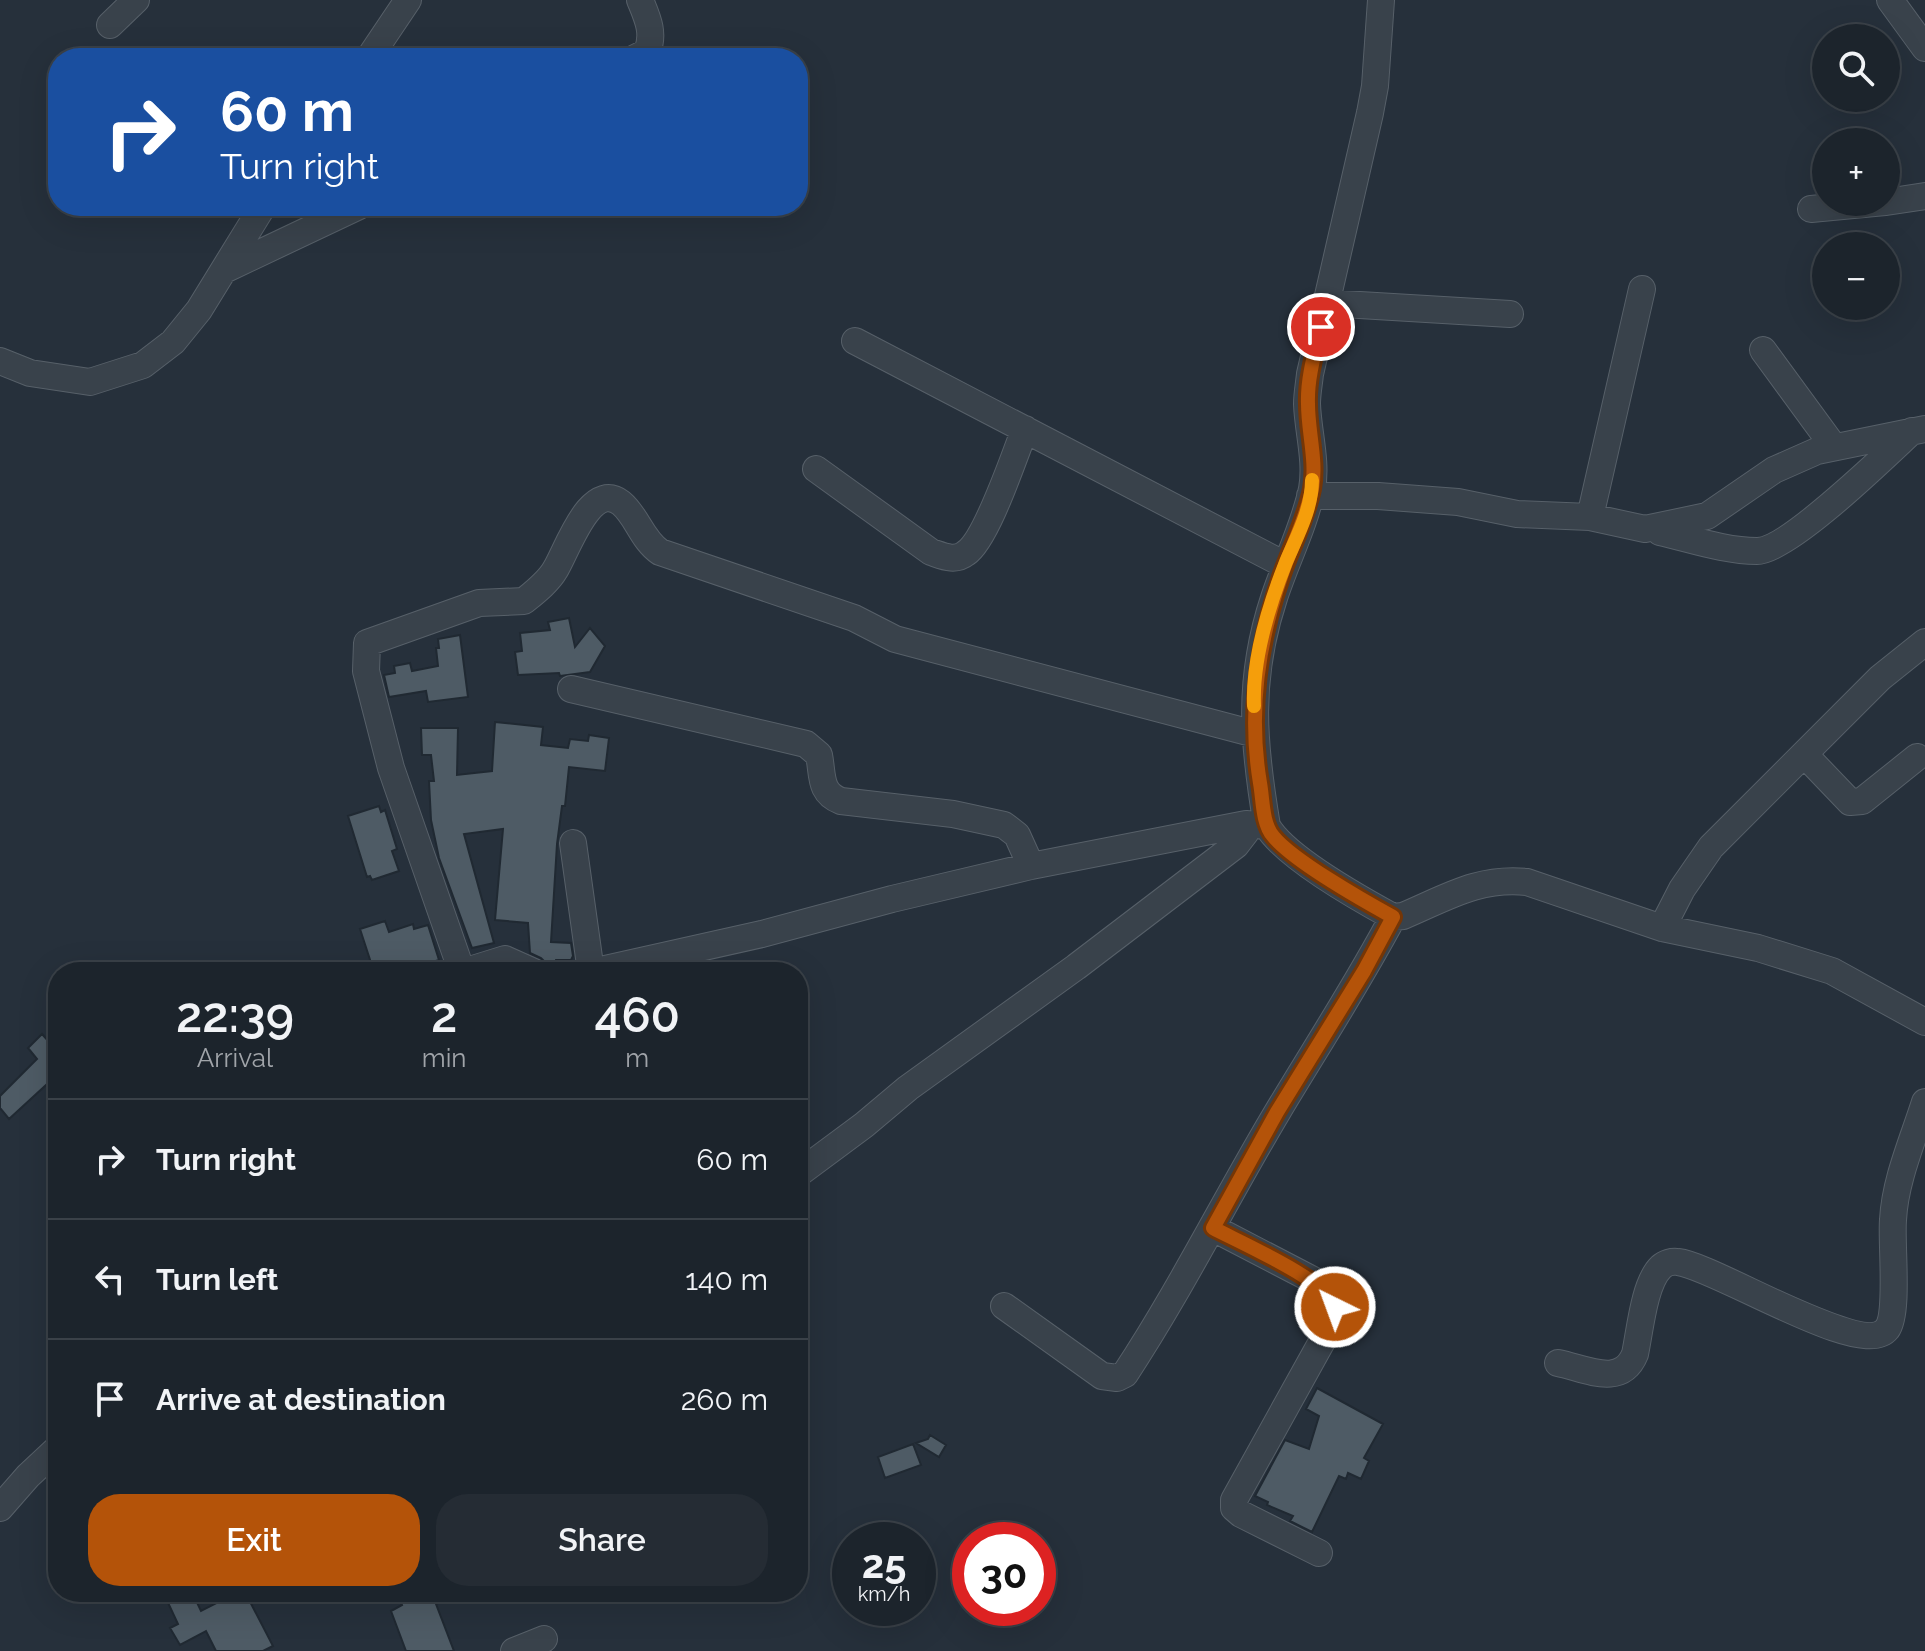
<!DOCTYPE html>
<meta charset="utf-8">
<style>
:root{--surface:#1c242c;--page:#252c34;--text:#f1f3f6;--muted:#a0a4a9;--line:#3a4148;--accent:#b45309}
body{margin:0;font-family:Raleway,sans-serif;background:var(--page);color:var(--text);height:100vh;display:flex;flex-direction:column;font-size:30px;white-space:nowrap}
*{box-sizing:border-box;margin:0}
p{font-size:26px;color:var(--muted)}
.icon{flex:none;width:44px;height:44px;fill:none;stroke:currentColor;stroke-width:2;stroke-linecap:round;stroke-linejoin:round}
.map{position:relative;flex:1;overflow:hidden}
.drawer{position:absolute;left:48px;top:962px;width:760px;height:640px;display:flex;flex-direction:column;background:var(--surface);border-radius:32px;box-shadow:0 8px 32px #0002,0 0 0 2px var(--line)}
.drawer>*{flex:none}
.guide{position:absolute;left:48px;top:48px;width:760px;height:168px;border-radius:32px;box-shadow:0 8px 32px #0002,0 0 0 2px var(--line);background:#1a4fa0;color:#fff;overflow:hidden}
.tools{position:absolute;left:1812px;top:24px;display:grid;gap:16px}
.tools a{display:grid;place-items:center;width:88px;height:88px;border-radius:50%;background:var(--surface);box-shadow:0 8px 32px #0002,0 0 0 2px var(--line);font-size:40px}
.speed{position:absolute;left:832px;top:1522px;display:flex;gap:16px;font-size:40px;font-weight:700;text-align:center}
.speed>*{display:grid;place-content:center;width:104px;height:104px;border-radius:50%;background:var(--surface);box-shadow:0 8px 32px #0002,0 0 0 2px var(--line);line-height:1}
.speed small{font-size:20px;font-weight:400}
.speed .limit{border:12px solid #d22;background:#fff;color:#111}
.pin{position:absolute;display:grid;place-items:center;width:68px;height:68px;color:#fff;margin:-34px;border:4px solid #fff;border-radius:50%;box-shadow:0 2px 8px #0007}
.me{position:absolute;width:88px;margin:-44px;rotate:318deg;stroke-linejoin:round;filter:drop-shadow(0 0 6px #0008)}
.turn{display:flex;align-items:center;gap:28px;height:168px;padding:0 40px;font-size:36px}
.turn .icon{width:104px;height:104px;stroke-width:2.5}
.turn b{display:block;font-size:56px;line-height:68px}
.eta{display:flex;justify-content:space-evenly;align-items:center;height:136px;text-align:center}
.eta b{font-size:48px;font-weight:600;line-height:56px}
.button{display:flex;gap:16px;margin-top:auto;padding:16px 40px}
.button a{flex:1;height:92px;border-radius:32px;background:var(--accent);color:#fff;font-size:32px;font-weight:600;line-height:92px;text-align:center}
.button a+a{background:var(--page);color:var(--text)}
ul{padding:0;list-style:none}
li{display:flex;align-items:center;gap:24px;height:120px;padding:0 40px;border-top:2px solid var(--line)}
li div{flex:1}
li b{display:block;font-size:30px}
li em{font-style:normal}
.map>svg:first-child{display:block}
</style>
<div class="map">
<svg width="1925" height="1651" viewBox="0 0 1925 1651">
<rect width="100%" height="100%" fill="#26303b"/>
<path fill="#4e5b65" stroke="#202932" stroke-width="2" d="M569,618l6,29 15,-19 15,18 -15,26 -30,4 -1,-3 -41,2 -3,-23 7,-1 -2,-18 30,-3 -2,-8z
M460,635l8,62 -40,5 -2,-11 -37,6 -5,-22 11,-2 -1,-7 16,-3 2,8 26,-5 -2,-18h3l-1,-9z
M495,722l48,5 -2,18 27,3 2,-9 18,2 1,-6 20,3 -4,33 -36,-4 -4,39h-3l-5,38 -6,98 20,1 2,13 -2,4h-15l-1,3 -4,-1 -2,4 -8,-8 -11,-5 -2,-30 -33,-3 8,-91 -39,5 30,109 -22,5 -33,-90 -8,-38 -2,-39h5l-3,-26h-9l-1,-27h37l-1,47 35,-4z
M379,806l2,6 4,-2 12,39 -5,2 7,20 -27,9 -2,-4 -3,1 -19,-61z
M385,921l4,11 24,-8 1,5 14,-4 11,35 -39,12h-26l-14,-43z
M42,1034l16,18v22l-49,45 -9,-11v-12l37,-37 -9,-11z
M1317,1388l66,36 -19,34 5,3 -8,18 -13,-6 -2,6 -7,-3 -27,56 -22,-11 3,-5 -26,-11 1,-3 -13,-6 30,-56 24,9 10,-33 -13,-7z
M930,1435l16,10 -7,12 -23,-14 12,-4z
M913,1444l8,21 -36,13 -7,-21z
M878,1522l11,18h-40z
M163,1592h29l9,19 37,-19h7l28,54 -10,5h-47l-10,-20 -26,14 -10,-17 8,-4z
M396,1592h65l-25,12 18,47h-48l-15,-40 11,-6z"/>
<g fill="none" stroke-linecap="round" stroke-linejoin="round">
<g stroke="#576069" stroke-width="28">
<path id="minor" d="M1890,0l35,48
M110,25l26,-25
M369,58l39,-58
M635,58l12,-6c8,-19 0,-35 -7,-52
M1886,202l39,-6
M1811,209l74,-7
M224,270l135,-64
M1326,303l184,11
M855,341l430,224
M1763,350l71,97
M0,361l30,12 60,9 53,-17 30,-23 26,-32 64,-104
M816,469l115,83c12,4 24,10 35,1 21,-14 48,-97 59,-124
M1310,496h68l80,6 59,12 73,3 55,12 62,-13 67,-46 43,-19 108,-22
M1590,517l52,-228
M1660,532c31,7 65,19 97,19 31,0 128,-95 155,-120
M571,689l235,55 13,11c4,20 0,38 22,46l112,13 51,11 13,10 14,31
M1805,755l45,47 12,-1 55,-44
M1267,826c-14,-83 -20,-146 7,-228 12,-37 30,-71 38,-109 5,-28 -4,-57 -5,-85 0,-10 2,-20 3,-30l60,-261 5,-27 6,-86
M573,843l18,129
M1662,928l20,-39 29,-42 169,-169 45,-36
M462,972l-71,-204 -25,-97 1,-28 112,-40 45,-2c11,-9 24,-19 31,-31 12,-19 35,-91 66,-67 16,13 21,37 39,49l194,66 41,21 360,95
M463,972l42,-13 29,13
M592,972l170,-38 130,-35 139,-33 215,-42 21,2c18,31 93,73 126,91l10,-1c43,-18 75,-39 124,-34l135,46 96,20 74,23 93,51
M798,1174l66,-49 44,-37 168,-121 160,-122 10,-13v-8
M1213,1228l100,52 20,20 1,19 -4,8 -96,173v8l7,6 78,39
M1004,1306l98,70 15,2 8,-4c56,-85 101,-176 153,-263 39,-65 80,-128 115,-194
M1558,1363c29,6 63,25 77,-9 5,-23 9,-71 26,-87 4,-4 11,-6 17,-5 37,4 184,98 209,67 12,-16 4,-86 6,-109 2,-40 20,-80 32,-118
M0,1508l28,-32 30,-28
M514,1651l30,-12"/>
</g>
<use href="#minor" stroke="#39424b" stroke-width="26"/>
</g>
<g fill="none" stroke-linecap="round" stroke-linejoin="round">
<g stroke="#753606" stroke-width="20">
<path id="route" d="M1321,327c-6,25 -14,51 -13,77 0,28 9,57 4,85 -6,30 -20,56 -30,85 -24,69 -34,137 -22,209 3,16 2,40 13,53 19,24 91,65 120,81l-29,54 -87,141 -64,116c26,14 116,53 122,79"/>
</g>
<use href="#route" stroke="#b45309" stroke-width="14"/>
<path stroke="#f59e0b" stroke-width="14" d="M1254,706c-2,-47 15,-101 32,-144 11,-26 26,-53 26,-82"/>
</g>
</svg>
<div class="tools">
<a><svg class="icon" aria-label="search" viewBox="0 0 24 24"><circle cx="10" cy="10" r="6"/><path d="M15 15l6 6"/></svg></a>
<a>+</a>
<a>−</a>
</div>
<div class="speed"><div>25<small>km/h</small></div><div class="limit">30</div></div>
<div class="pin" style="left:1321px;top:327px;background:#d93025"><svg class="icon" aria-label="arrive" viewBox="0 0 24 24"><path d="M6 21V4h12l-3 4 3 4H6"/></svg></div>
<svg class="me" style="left:1335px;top:1307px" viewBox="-20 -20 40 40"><circle r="17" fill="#b45309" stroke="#fff" stroke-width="3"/><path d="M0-11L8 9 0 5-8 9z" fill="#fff"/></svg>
<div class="guide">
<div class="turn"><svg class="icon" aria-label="right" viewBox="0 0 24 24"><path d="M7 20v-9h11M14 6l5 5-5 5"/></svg><div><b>60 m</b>Turn right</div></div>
</div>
<section class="drawer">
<div class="eta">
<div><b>22:39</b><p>Arrival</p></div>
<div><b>2</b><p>min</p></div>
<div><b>460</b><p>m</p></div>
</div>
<ul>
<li><svg class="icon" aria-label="right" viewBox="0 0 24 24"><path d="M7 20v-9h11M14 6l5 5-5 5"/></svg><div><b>Turn right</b></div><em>60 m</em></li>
<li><svg class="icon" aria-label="left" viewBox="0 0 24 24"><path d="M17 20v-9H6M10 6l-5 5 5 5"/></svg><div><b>Turn left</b></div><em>140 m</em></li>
<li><svg class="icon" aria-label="arrive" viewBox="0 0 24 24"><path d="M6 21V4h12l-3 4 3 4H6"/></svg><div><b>Arrive at destination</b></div><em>260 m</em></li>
</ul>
<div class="button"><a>Exit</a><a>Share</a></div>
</section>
</div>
